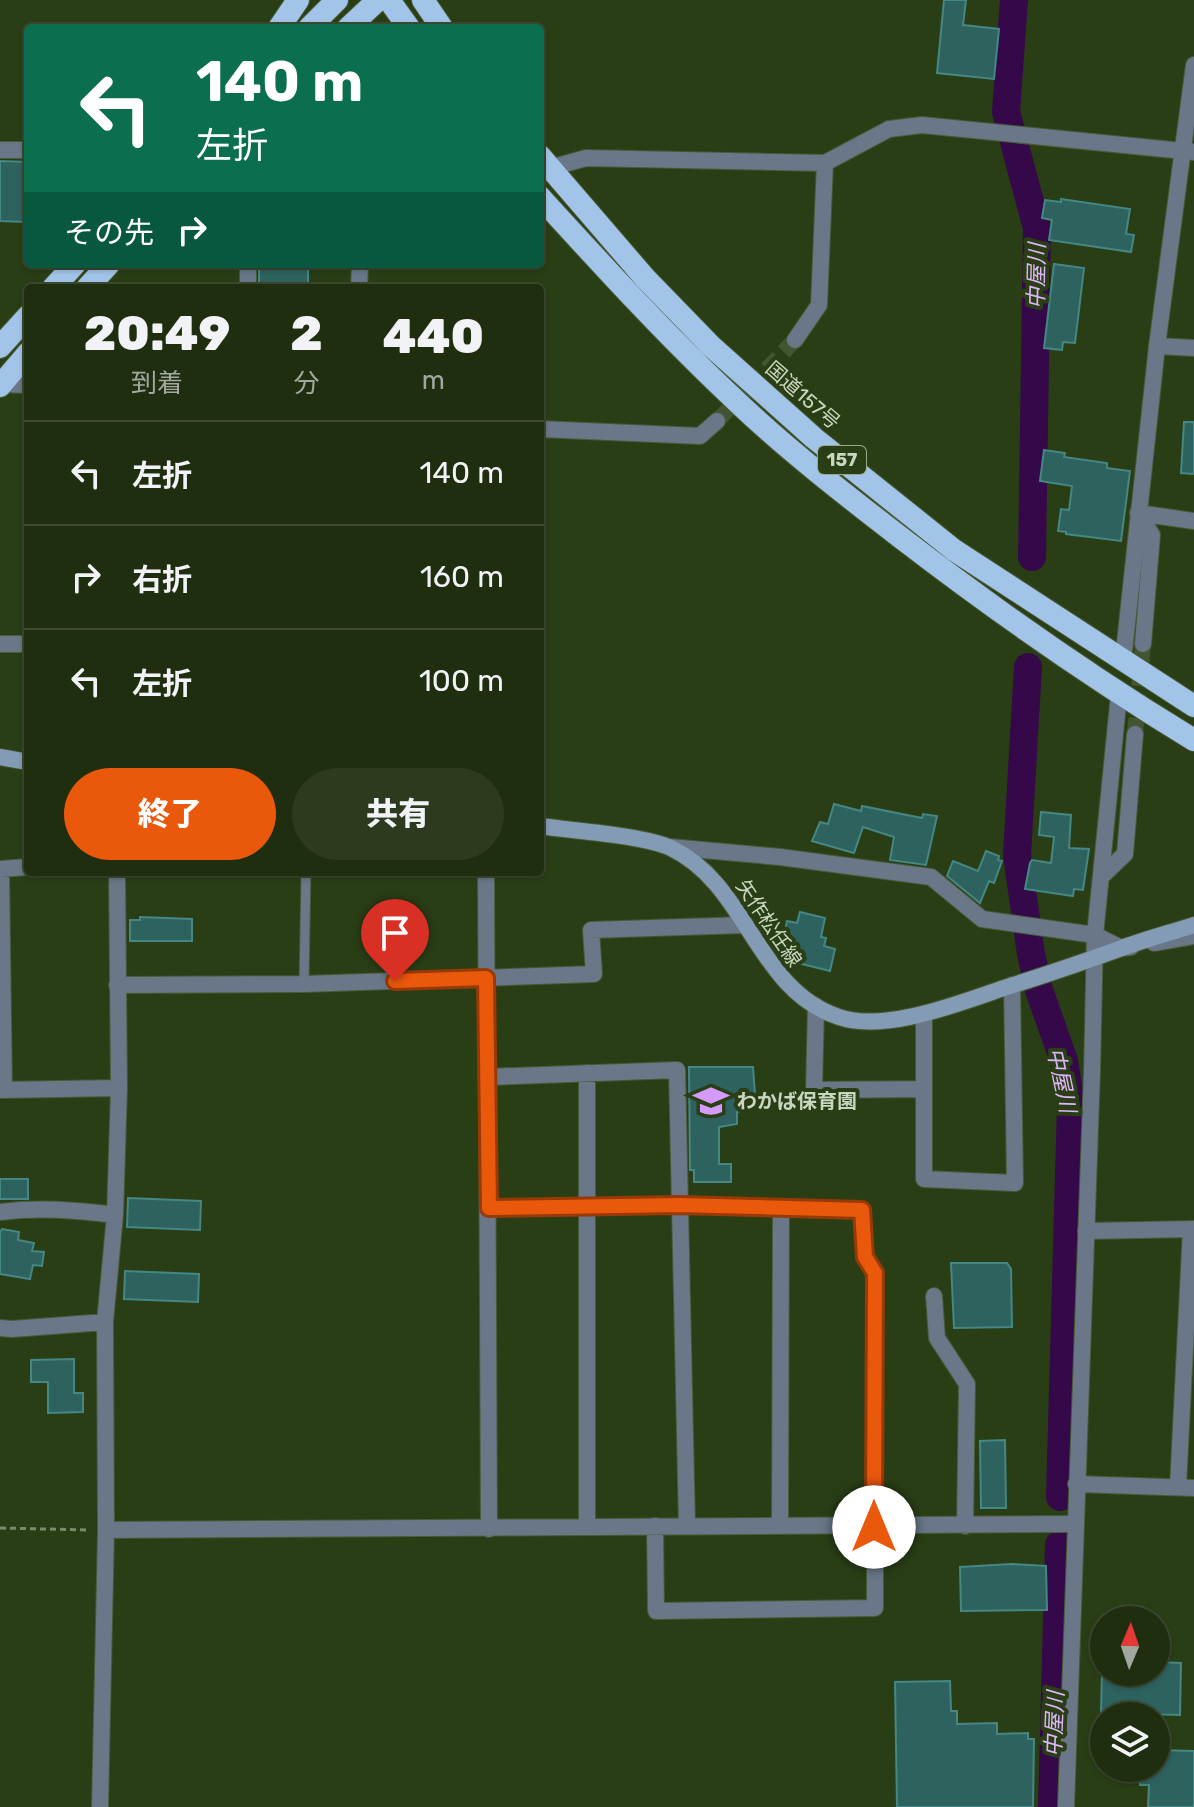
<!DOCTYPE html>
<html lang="ja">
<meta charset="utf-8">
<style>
:root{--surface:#202e10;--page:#2d3a1e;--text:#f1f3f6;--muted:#a2a89f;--line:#3d4a30;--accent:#ea580c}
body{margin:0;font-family:Rubik,"Noto Sans JP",sans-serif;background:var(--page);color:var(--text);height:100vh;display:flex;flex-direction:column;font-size:30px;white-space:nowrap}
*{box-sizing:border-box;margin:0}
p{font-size:26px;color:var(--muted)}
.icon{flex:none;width:44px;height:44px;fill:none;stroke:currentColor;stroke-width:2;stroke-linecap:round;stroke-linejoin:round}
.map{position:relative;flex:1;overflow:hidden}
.details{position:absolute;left:24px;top:284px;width:520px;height:592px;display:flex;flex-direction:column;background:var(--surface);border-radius:8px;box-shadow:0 2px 6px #0004,0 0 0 2px var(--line)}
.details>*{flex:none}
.top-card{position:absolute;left:24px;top:24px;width:520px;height:244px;border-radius:8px;box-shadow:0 2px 6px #0004,0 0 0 2px var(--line);background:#0b6e4f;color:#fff;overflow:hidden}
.needle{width:52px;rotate:2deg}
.fabs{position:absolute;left:1090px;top:1606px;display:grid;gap:16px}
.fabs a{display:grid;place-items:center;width:80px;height:80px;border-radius:50%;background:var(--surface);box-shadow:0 2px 6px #0004,0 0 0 2px var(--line);font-size:40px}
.pin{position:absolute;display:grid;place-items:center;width:68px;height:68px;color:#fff;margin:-82px -34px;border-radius:50% 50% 50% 0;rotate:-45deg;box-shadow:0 0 8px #0007}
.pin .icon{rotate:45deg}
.me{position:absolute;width:88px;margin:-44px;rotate:0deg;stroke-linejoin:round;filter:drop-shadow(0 0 6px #0008)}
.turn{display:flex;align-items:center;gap:28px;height:168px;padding:0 40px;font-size:36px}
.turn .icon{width:104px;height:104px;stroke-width:2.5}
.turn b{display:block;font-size:56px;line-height:68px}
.then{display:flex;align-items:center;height:76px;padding:0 40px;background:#0003;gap:16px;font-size:30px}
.eta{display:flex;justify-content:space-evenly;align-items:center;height:136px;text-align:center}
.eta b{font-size:48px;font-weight:800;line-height:56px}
.action{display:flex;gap:16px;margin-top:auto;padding:16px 40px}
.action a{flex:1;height:92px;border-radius:48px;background:var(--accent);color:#fff;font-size:32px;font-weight:800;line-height:92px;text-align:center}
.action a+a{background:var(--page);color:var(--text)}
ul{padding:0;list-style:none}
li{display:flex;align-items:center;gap:24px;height:104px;padding:0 40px;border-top:2px solid var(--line)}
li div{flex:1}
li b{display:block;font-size:30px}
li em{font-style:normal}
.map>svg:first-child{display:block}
</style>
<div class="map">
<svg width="1194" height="1807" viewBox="0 0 1194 1807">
<rect width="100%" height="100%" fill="#2a3e16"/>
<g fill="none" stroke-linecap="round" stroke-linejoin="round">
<path stroke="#340849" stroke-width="28" d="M1014,0l-8,112 31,116 -5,329
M1028,667l-11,188 14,99 8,36 25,71 7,43 -11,393
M1052,1807l7,-262"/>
</g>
<path fill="#2d625f" stroke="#458784" stroke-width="2" d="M944,0h22l-3,25 36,4 -5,50 -57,-6z
M0,161l27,1 -2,60 -25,-1z
M1061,199l69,10 -4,25 8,1 -3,17 -82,-12 3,-20 -10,-2 3,-18 16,2z
M259,264h49v20l-49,-1z
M1054,264l30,4 -9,75 -12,-1 -1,8 -18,-2z
M1184,422h10v52l-13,-1z
M1044,450l21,3 -1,4 43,6v5l23,3 -9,70 -55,-7v-2l-8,-1 3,-22 8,1 3,-24 -32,-5z
M834,804l27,7 1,-5 60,12 1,-4 14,2 -11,49 -36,-5 4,-23 -31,-10 -9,26 -42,-12 8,-19 8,2z
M1041,812l30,3 -2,33 20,1 -6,41 -9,-1 -1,7 -48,-7 5,-26 2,-3 19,3 3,-26 -15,-2z
M986,851l13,5 -1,4 4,1 -8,22 -5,-2 -9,22 -33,-27 6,-15 25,10z
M800,912l25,6 -4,19 5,1 -2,8 11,3 -5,22 -36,-9 -12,-17 5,-24 10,2z
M140,917l52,2v22h-62v-21h10z
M689,1067h64l2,28h-12l1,17h-7v12l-18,3v37h12v18h-37v-12h-4z
M0,1179h28v20h-28z
M128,1198l73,3 -1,29 -73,-3z
M2,1229l17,3 -1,8 16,3 -2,8 12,1 -2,14 -9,-1 -3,14 -30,-5v-42z
M951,1263h56l4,6 1,58 -58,1z
M125,1271l74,3 -1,28 -74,-3z
M74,1359v34h9v19l-35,1v-31h-17v-22z
M1005,1440l1,68h-25l-1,-67z
M1012,1564l34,2 1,44 -86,1 -1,-44z
M1156,1662l25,1 -1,52 -79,-2 1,-41h54z
M950,1681l1,30h6v13l40,-1v11l31,-1v6h6l-1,68h-136l-2,-125z
M1156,1750l38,1v56h-46l1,-22h-9v-17h16z"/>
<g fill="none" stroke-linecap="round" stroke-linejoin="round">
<path stroke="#425530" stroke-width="16" stroke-dasharray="16 8" stroke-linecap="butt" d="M717,421l78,-81
M1135,734l8,-90"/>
<g stroke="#475a35" stroke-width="11">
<path id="service" d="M304,984l2,-112"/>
</g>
<g stroke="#475a35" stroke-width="18">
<path id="minor" d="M0,150h28
M550,168l36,-10 239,5 64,-34 33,-4 272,27
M248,288v-24
M359,288l1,-24
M795,340l24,-35 6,-142
M1157,346l37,2
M1,384l27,1
M540,429l160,7 17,-15
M1138,513l14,22 -9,109
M1138,513l56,8
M0,644h28
M670,847l110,10 151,20 51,42 113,16 26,13 10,-1
M0,869l28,-2
M1,869l3,221
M486,872l3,657
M1102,876l23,-22 10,-120
M1154,943l40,-7
M117,985l187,-1 290,-10 -3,-44 154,-5
M816,1006l-2,84 110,-1
M924,1014v165l91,4 -3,-198
M486,1077l191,-7 10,456
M0,1090l119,-2
M489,1208l191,-3 182,5 3,47 10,16v335l-219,3 -1,-85
M0,1212c39,-5 75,-2 115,3
M1086,1231l108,-2
M934,1296l3,42 30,46 -2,142
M0,1328l12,1 93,-7
M1076,1484l118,4
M1178,1487l13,-258
M780,1526l1,-318
M587,1527v-454
M106,1530l968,-6
M100,1807l6,-277 -1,-208 10,-107 4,-127 -2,-216"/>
</g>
<g stroke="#475a35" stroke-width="18">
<path id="tertiary" d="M1123,661l34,-315 37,-281
M1066,1807l26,-735 3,-137 24,-241"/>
</g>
<g stroke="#475a35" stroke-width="18">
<path id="secondary" d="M0,757l28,5
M540,826c34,5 103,9 131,22 77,37 85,142 168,169 46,16 120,-14 165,-29 38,-12 77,-25 115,-39 24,-9 50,-16 75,-24"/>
</g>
<g stroke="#475a35" stroke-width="24">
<path id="trunk" d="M389,0l20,28
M423,0l19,28
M279,28l19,-28
M309,28l28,-28
M348,28l30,-28
M540,156l105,122 66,68 103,92 140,112 240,156
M540,197c63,69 125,137 193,201 52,50 110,95 167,139 95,73 192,141 294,203
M53,288l22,-24
M87,288l22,-24
M0,347l28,-31
M0,386l28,-33"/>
</g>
<path stroke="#7a8b6b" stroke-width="3" stroke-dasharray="6 4" stroke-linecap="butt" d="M0,1528l90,2"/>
<use href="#service" stroke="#697788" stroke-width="9"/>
<use href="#minor" stroke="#697788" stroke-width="16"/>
<use href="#tertiary" stroke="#697788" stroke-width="16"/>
<use href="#secondary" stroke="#849bb5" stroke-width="16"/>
<use href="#trunk" stroke="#a2c4e8" stroke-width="22"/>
</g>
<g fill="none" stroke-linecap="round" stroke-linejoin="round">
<g stroke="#983908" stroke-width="20">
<path id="route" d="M395,981l91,-3 3,230 191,-3 182,5 3,47 10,16 -1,254"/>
</g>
<use href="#route" stroke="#ea580c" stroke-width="14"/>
</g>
<defs>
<g id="school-bare" transform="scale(2.76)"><path d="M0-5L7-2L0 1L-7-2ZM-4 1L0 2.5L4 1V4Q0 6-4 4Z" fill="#d59bfa" stroke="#2a3e16" stroke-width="2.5" paint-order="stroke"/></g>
</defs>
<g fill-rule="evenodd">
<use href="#school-bare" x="711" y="1101"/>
</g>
<g text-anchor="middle" stroke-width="8" stroke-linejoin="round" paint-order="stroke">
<rect fill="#2a3e16" stroke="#9aa98d" stroke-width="2" x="818" y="446" width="48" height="28" rx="6"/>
<g font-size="18" font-weight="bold" fill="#cad7c0">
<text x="842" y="466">157</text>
</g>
<g font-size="20" fill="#cad7c0" stroke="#2a3e16">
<text transform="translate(803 395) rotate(41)" y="7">国道157号</text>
<text transform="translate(769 923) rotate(56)" y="7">矢作松任線</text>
</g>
<g font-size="20" font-weight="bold" fill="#cad7c0" stroke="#2a3e16" text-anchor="start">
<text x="737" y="1108">わかば保育園</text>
</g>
<g font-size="22" font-style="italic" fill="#deb5fa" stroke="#2a3e16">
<text transform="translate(1036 276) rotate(-89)" y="8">中屋川</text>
<text transform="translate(1062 1080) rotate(78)" y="8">中屋川</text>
<text transform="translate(1054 1724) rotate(-88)" y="8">中屋川</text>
</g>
</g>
</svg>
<div class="fabs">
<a><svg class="needle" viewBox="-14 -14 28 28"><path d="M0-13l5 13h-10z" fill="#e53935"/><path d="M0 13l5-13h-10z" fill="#a2a89f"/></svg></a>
<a><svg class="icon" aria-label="layers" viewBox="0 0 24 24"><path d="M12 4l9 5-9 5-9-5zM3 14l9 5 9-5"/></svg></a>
</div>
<div class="pin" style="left:395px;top:981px;background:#d93025"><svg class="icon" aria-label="arrive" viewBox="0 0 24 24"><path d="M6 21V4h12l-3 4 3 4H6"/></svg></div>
<svg class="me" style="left:874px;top:1527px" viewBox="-20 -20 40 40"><circle r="19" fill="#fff"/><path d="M0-13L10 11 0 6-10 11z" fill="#ea580c"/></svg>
<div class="top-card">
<div class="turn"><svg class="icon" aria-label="left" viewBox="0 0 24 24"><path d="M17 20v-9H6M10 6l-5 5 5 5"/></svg><div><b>140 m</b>左折</div></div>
<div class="then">その先<svg class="icon" aria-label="right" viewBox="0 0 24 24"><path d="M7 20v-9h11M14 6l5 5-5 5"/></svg></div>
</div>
<section class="details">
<div class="eta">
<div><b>20:49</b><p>到着</p></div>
<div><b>2</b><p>分</p></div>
<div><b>440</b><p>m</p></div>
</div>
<ul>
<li><svg class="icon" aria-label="left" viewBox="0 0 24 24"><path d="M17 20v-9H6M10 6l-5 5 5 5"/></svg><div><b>左折</b></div><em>140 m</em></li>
<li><svg class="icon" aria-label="right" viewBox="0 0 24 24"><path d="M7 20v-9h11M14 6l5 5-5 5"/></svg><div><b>右折</b></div><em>160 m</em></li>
<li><svg class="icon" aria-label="left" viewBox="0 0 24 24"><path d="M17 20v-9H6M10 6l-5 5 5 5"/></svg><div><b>左折</b></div><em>100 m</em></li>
</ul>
<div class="action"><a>終了</a><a>共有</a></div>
</section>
</div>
